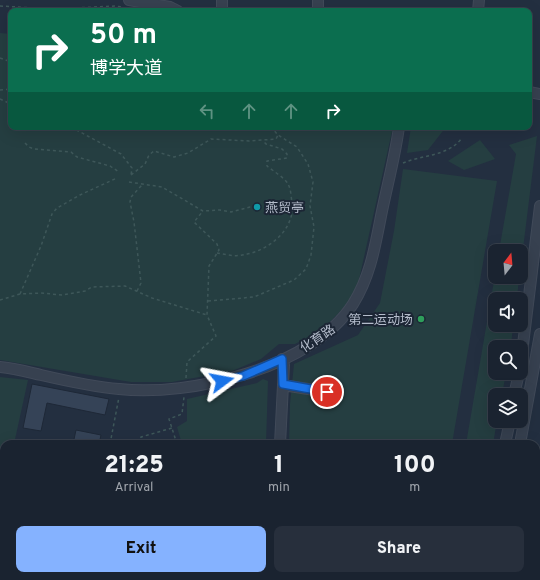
<!DOCTYPE html>
<meta charset="utf-8">
<style>
:root{--surface:#1a2330;--page:#272f3c;--text:#f1f3f6;--muted:#9fa4ab;--line:#38404c;--accent:#85b2ff}
body{margin:0;font-family:Overpass,"Noto Sans SC",sans-serif;background:var(--page);color:var(--text);height:100vh;display:flex;flex-direction:column;font-size:15px;white-space:nowrap}
*{box-sizing:border-box;margin:0}
p{font-size:13px;color:var(--muted)}
.icon{flex:none;width:22px;height:22px;fill:none;stroke:currentColor;stroke-width:2;stroke-linecap:round;stroke-linejoin:round}
.map{position:relative;flex:1;overflow:hidden}
.drawer{position:absolute;left:0px;top:440px;width:540px;height:140px;display:flex;flex-direction:column;background:var(--surface);border-radius:12px 12px 0 0;box-shadow:0 4px 16px #0002,0 0 0 1px var(--line)}
.drawer>*{flex:none}
.guide{position:absolute;left:8px;top:8px;width:524px;height:122px;border-radius:8px;box-shadow:0 4px 16px #0002,0 0 0 1px var(--line);background:#0b6e4f;color:#fff;overflow:hidden}
.needle{width:26px;rotate:16deg}
.controls{position:absolute;left:488px;top:244px;display:grid;gap:8px}
.controls a{display:grid;place-items:center;width:40px;height:40px;border-radius:8px;background:var(--surface);box-shadow:0 4px 16px #0002,0 0 0 1px var(--line);font-size:20px}
.pin{position:absolute;display:grid;place-items:center;width:34px;height:34px;color:#fff;margin:-17px;border:2px solid #fff;border-radius:50%;box-shadow:0 1px 4px #0007}
.me{position:absolute;width:44px;margin:-22px;rotate:77deg;stroke-linejoin:round;filter:drop-shadow(0 0 3px #0008)}
.turn{display:flex;align-items:center;gap:14px;height:84px;padding:0 16px;font-size:18px}
.turn .icon{width:52px;height:52px;stroke-width:2.5}
.turn b{display:block;font-size:28px;line-height:34px}
.lanes{display:flex;align-items:center;height:38px;padding:0 16px;background:#0003;justify-content:center;gap:20px;direction:ltr}
.lanes .off{opacity:.35}
.eta{display:flex;justify-content:space-evenly;align-items:center;height:68px;text-align:center}
.eta b{font-size:24px;font-weight:800;line-height:28px}
.button{display:flex;gap:8px;margin-top:auto;padding:8px 16px}
.button a{flex:1;height:46px;border-radius:8px;background:var(--accent);color:#111;font-size:16px;font-weight:800;line-height:46px;text-align:center}
.button a+a{background:var(--page);color:var(--text)}
.map>svg:first-child{display:block}
</style>
<div class="map">
<svg width="540" height="580" viewBox="0 0 540 580">
<rect width="100%" height="100%" fill="#232f40"/>
<path fill="#253e41" d="M0,33l11,1v93h382l-35,157 -10,19 -16,17 -14,12 -23,12h-16l-18,15 -29,12 -60,11h-41l-131,-22z
M411,127h35l-18,23 -21,3z
M537,136l-16,129v-14h-22l17,-97 -7,-9z
M480,140l15,19 -31,11 -16,-9z
M403,169l94,12 -45,263h-163l1,-40 4,-40 64,-29 22,-32 14,-72z
M495,275v2h24l-2,22h-22v26h18l-2,22h-16v26h11l-4,22h-7v26h2l-4,23h-27z
M0,377l28,3 -14,64h-10v48l-4,18z
M263,379l5,2 -2,63h-84l-5,-17 10,-6v-22l70,-16z
M0,530l4,1v45h63l3,4h-70z
M177,576h70l1,4h-71z
M283,576h147l-1,4h-146z"/>
<path fill="#354357" stroke="#1e2837" d="M32,384l77,15 -4,16 -58,-12 -6,28 -18,-3z
M76,430l25,5 -2,9h-26z"/>
<g fill="none" stroke-linecap="round" stroke-linejoin="round">
<g stroke="#414a59" stroke-width="12">
<path id="minor" d="M129,0l41,7 8,4
M222,11v-11
M318,11v-11
M478,11l1,-11
M529,92l11,2
M521,361l19,-155
M0,367c14,1 28,5 41,8 26,6 52,12 78,14 71,8 193,-21 234,-85 17,-27 22,-57 28,-88 6,-30 14,-59 18,-89
M283,385l44,7
M514,395l5,-22
M280,444l4,-79 -2,-6
M505,444l5,-23
M520,444l20,-110
M536,533l4,-15
M273,580v-4
M479,580l1,-4
M497,580l1,-4
M524,580l1,-4"/>
</g>
<path stroke="#3e5759" stroke-width="1.5" stroke-dasharray="3 3" stroke-linecap="butt" d="M0,6l52,3
M52,9l63,-3 7,1
M0,58l11,4
M0,90l11,-1
M0,99l11,5
M71,127l50,27 11,14 -1,7
M25,143l4,4 5,2 37,3 6,5 33,9 9,6
M403,163c19,-8 45,-7 58,-24
M131,175l14,-11 4,-9 5,-4 20,6 14,-4 23,-14 38,2 27,-2 2,-4 -7,-8
M129,182l33,5 41,24 17,-1 11,2 19,-5h5
M217,253c8,1 17,4 25,2 25,-3 54,-25 50,-53 -1,-5 -1,-13 -4,-18 -3,-6 -15,-13 -21,-18v-5l20,-3v-4l-5,-5 -16,-5 -3,-3
M137,291l4,-8 -7,-61 -4,-20 1,-5 11,-12
M20,294l21,-48 11,-32 5,-6 23,-13 37,-17
M0,300l20,-6 21,-1 21,2 23,-4 7,-4 33,-1 27,12 55,17
M208,301l46,-4 40,-17 12,-11 5,-14 3,-28 -4,-21 3,-24 -5,-18 -11,-17 -19,-12
M186,378l1,-16 29,-26 -9,-21 2,-49 10,-16 -2,-6 -23,-22 9,-11
M110,444l9,-47
M141,444v-7l31,-9
M177,444l-8,-25 13,-5 2,-17
M0,550l4,-1
M87,576l2,4
M116,576v4
M158,576v4"/>
<use href="#minor" stroke="#374150" stroke-width="10"/>
</g>
<g fill="none" stroke-linecap="round" stroke-linejoin="round">
<g stroke="#114b97" stroke-width="10">
<path id="route" d="M222,381l21,-5 39,-17 1,25 44,8"/>
</g>
<use href="#route" stroke="#1a73e8" stroke-width="7"/>
</g>
<circle fill="#0f9aa8" stroke="#1c2635" stroke-width="1.5" cx="257" cy="207" r="4"/>
<circle fill="#2e9e5b" stroke="#1c2635" stroke-width="1.5" cx="421" cy="319" r="4"/>
<g text-anchor="middle" stroke-width="4" stroke-linejoin="round" paint-order="stroke">
<g font-size="13" fill="#b4bccb" stroke="#1c2635" text-anchor="start">
<text x="265" y="212">燕贸亭</text>
<text x="413" y="324" text-anchor="end">第二运动场</text>
</g>
<g font-size="13" fill="#b4bccb" stroke="#1c2635">
<text transform="translate(317 338) rotate(-34)" y="5">化育路</text>
</g>
</g>
</svg>
<div class="controls">
<a><svg class="needle" viewBox="-14 -14 28 28"><path d="M0-13l5 13h-10z" fill="#e53935"/><path d="M0 13l5-13h-10z" fill="#9fa4ab"/></svg></a>
<a><svg class="icon" aria-label="sound" viewBox="0 0 24 24"><path d="M4 9h4l5-4v14l-5-4H4zM17 9q2 3 0 6"/></svg></a>
<a><svg class="icon" aria-label="search" viewBox="0 0 24 24"><circle cx="10" cy="10" r="6"/><path d="M15 15l6 6"/></svg></a>
<a><svg class="icon" aria-label="layers" viewBox="0 0 24 24"><path d="M12 4l9 5-9 5-9-5zM3 14l9 5 9-5"/></svg></a>
</div>
<div class="pin" style="left:327px;top:392px;background:#d93025"><svg class="icon" aria-label="arrive" viewBox="0 0 24 24"><path d="M6 21V4h12l-3 4 3 4H6"/></svg></div>
<svg class="me" style="left:222px;top:381px" viewBox="-20 -20 40 40"><path d="M0-17L14 15 0 8-14 15z" fill="#1a73e8" stroke="#fff" stroke-width="4"/></svg>
<div class="guide">
<div class="turn"><svg class="icon" aria-label="right" viewBox="0 0 24 24"><path d="M7 20v-9h11M14 6l5 5-5 5"/></svg><div><b>50 m</b>博学大道</div></div>
<div class="lanes"><svg class="icon off" aria-label="left" viewBox="0 0 24 24"><path d="M17 20v-9H6M10 6l-5 5 5 5"/></svg><svg class="icon off" aria-label="ahead" viewBox="0 0 24 24"><path d="M12 20V5M6 11l6-6 6 6"/></svg><svg class="icon off" aria-label="ahead" viewBox="0 0 24 24"><path d="M12 20V5M6 11l6-6 6 6"/></svg><svg class="icon" aria-label="right" viewBox="0 0 24 24"><path d="M7 20v-9h11M14 6l5 5-5 5"/></svg></div>
</div>
<section class="drawer">
<div class="eta">
<div><b>21:25</b><p>Arrival</p></div>
<div><b>1</b><p>min</p></div>
<div><b>100</b><p>m</p></div>
</div>
<div class="button"><a>Exit</a><a>Share</a></div>
</section>
</div>
